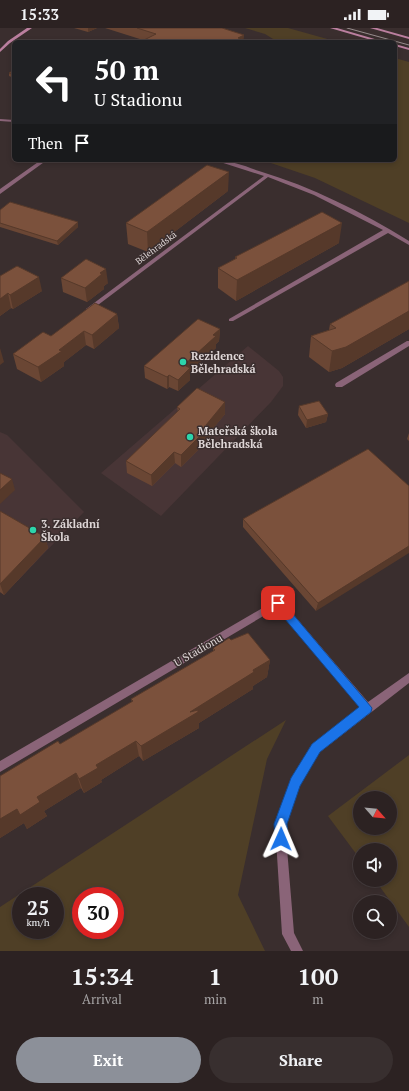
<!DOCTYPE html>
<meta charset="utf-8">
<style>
:root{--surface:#2c2222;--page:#382f2f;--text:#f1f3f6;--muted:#a6a4a5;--line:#483f40;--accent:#8c9099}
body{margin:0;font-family:"PT Serif",serif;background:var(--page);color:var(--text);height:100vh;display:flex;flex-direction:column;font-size:15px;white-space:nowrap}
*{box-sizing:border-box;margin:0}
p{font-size:13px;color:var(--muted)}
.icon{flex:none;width:22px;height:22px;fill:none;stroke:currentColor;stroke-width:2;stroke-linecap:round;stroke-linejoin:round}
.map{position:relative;height:923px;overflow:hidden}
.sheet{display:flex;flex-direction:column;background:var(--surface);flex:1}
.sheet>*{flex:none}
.top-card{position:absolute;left:12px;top:12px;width:385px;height:122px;border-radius:6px;box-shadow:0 2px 6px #0003,0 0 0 1px var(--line);background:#202124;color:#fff;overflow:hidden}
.needle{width:26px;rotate:117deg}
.buttons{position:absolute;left:353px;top:763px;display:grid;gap:8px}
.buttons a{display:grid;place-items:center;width:44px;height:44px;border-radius:50%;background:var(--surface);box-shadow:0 2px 6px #0003,0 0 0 1px var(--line);font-size:20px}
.speed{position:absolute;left:12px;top:859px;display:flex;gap:8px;font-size:20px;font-weight:700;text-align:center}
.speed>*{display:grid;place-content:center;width:52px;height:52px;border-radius:50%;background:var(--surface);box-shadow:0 2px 6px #0003,0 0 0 1px var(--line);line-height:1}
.speed small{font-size:10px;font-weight:400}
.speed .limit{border:6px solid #d22;background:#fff;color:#111}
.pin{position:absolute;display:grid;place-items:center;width:34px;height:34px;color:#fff;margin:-17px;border-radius:8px;box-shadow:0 2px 6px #0006}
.me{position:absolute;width:44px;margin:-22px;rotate:1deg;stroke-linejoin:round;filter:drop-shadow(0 0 3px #0008)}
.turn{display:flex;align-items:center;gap:14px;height:84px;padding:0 16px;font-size:18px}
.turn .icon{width:52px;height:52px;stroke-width:2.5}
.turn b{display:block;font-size:28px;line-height:34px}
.then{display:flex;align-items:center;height:38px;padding:0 16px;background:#0003;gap:8px;font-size:15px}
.eta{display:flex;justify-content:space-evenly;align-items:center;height:68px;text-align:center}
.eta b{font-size:24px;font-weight:700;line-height:28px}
.primary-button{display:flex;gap:8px;margin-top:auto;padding:8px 16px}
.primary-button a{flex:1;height:46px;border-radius:24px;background:var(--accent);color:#fff;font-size:16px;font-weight:700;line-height:46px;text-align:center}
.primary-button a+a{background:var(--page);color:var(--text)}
.status{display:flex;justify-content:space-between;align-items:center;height:28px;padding:0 20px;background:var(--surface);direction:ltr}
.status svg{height:11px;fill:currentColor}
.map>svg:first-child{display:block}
</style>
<div class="status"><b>15:33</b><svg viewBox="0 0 49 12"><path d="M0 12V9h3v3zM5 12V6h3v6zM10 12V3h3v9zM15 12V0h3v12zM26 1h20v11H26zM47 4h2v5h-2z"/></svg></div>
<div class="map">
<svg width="409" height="923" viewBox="0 0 409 923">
<rect width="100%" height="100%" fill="#3a2e2e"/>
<path fill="#483536" d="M248,318l31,25 4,6v9l-12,16 -110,114 -60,-43z
M0,404l7,3 77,77 -80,83 -4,-3z"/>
<path fill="#4f3f26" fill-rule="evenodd" d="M245,0h43l50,14h-60l-13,-8z
M395,30l14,4v161l-94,-45 -53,-18h133z
M286,692l-19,39 -29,136 27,56h-265v-44zM21,868h34v34h-34zM81,868h34v34h-34z
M409,727v172l-34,-47h15v-30h-30v9l-32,-43zM360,770h30v30h-30z"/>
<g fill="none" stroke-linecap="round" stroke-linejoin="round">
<path fill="#8a6478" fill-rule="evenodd" d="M0,91l14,1v2l-14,-1z
M41,132h6l-47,34v-5z
M214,132c16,0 31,6 45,11 53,16 103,41 150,70v4l-21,-12 -155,88h-4v-2l154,-89 -69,-35 -46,-18 -178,134h-4v-2l178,-133z
M407,313h2v5l-67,41h-6l-1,-2 1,-2z
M278,571l3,1 87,102 41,-29v10l-89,69 -21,34 -14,38 9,109 9,18h-12l-9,-17 -7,-110 16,-45 21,-35 49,-36 -84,-100 -277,164v-11z"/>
<path fill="#bb7f9f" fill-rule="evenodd" d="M27,0h5l-22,15 -10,9v-3l8,-8z
M330,0h7l48,14h-7z
M370,0h7l32,9v2z
M395,16l14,4v2l-14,-4z"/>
<path stroke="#978d8d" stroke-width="1" d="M347,0l62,17"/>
</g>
<path fill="#6a4634" d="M74,0h23l-9,4z
M105,0h117l22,7 -1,4 -100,1z
M14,42v8l-5,-2v-3z
M228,163l-80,61 -20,-8 -2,-21z
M0,182l78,17 -20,18 -58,-18z
M339,215l-103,58 -18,-13v-20l17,-9v-2z
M0,248l42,15 -29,18 -2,-1 -11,8z
M61,250l47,5 -4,3v3l-17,13 -24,-10z
M117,286l2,14 -25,21 -8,-4 -22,17v4l-23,16 -24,-13 -4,-15 38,-18z
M330,296l79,5 -67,39 -13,4 -20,-15 2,-21 18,-6z
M220,301l-1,12 -3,3v4l-26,23v9l-12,11 -9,-4 -2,2 -22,-11 -1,-12z
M225,374v12l-15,18v6l-29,29 -6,-4 -23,23 -25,-13 -1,-12 52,-49 -1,-5z
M299,378l29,8 -2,8 -20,6 -8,-13z
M409,405v8l-2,-2z
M368,421l-52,162 -73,-84v-8z
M0,483l45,26 3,11 -44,47 -4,-3z
M231,612l39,20 -3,17 -14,9v3l-54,34v5l-56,33 -4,-5 -38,24 1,2 -18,11 -3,-5 -37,23 3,5 -20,13 -3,-6 -24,15v-62l60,-32 72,-42 -1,-3 82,-48v-3z"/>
<path fill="#56392a" d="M88,0h9l-9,4z
M244,7l-1,7 -5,-4z
M229,144l-1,19 -80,61 -1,-20z
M78,194v5l-20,18 -1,-4z
M342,195l-3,20 -103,58 1,-21z
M106,241l2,14 -4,3v3l-17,13 -2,-14 15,-15z
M39,249l3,14 -29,18 -3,-14z
M8,265l3,15 -11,8v-17z
M409,283v18l-67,39 -13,4 3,-21z
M117,286l2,14 -25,21 -2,-14z
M220,301l-1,12 -3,3v4l-26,23v9l-12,11v-11l6,-15 29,-30z
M84,303l2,14 -22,17v4l-23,16 -3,-15 21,-17z
M0,320l4,14 -4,3z
M169,347v12l-2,2v-12z
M225,374v12l-15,18v6l-29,29v-12z
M328,386l-2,8 -20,6 1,-8z
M174,424l1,11 -23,23 -1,-11z
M12,451l3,11 -15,14v-14z
M45,509l3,11 -44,47 -4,-11z
M409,518v7l-93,58 2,-8z
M270,632l-3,17 -14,9v3l-54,34v5l-56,33 -2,-15 49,-34 63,-42z
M136,713l3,15 -38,24 1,2 -18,11 -5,-14 17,-14z
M76,745l5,15 -37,23 3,5 -20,13 -3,-6 -24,15v-19z"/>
<path fill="#7b513c" stroke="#56392a" d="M137,0h85l22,7 -6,3 9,2 -3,2h-104l16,-8z
M14,42v5l-5,-2z
M207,137l22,7 -82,60 -21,-9z
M10,174l68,20 -21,19 -57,-18v-13z
M322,184l20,11 -105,57 -19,-12 19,-10 -2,-1z
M86,231l20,10 -6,4 2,1 -17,14 -24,-10z
M17,238l22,11 -29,18 -2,-2 -8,6v-23z
M409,253v30l-63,36 -14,4 -21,-15 25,-8 -6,-4z
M95,275l22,11 -25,21 -8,-4 -25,19 3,1 -24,16 -25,-13 30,-22 8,4z
M198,291l22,10 -7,6 3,1 -32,29 6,3 -12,12 -9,-5 -2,2 -23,-11z
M197,360l28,14 -19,23 4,1 -29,29 -7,-3 -23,23 -25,-14 54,-52 -3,-2z
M319,373l9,13 -21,6 -8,-14z
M368,421l41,37v60l-91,57 -75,-84z
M0,445l12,6 -12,11z
M0,483l45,26 -45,47z
M248,605l22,27 -17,10 1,2 -64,40 8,-2v2l-57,34 -5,-5 -40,24 2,3 -19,11 -3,-6 -39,24 3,5 -20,13 -3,-6 -17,10v-43l58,-35 2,3 73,-43 -2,-2 84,-49 -2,-2 16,-10 2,2z"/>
<path fill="#1a73e8" stroke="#114b97" d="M278,571l3,1 91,108 -1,4 -51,40 -20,34 -13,38 1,15 -2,5 -5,2 -4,-2 -2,-5 -1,-15 17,-46 21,-34 47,-37 -85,-101 -1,-3 1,-3z"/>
<g fill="#2dd5ab" stroke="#3a2e2e" stroke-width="1.5">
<circle cx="183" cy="334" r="4"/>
<circle cx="190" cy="409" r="4"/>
<circle cx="33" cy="502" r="4"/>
</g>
<g text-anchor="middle" stroke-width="3" stroke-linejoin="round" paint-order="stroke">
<g font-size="9" fill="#ded6d6" stroke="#3a2e2e">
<text transform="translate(156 220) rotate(-37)" y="3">Bělehradská</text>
</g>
<g font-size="11" font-weight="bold" fill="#ded6d6" stroke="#3a2e2e" text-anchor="start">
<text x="191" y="332">Rezidence<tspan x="191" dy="13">Bělehradská</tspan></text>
<text x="198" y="407">Mateřská škola<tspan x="198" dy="13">Bělehradská</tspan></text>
<text x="41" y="500">3. Základní<tspan x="41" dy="13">Škola</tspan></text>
</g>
<g font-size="11" fill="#ded6d6" stroke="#3a2e2e">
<text transform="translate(198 622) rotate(-30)" y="4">U Stadionu</text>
</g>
</g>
</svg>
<div class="buttons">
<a><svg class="needle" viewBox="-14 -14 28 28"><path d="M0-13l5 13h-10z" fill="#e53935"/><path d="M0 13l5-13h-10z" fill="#a6a4a5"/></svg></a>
<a><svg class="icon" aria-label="sound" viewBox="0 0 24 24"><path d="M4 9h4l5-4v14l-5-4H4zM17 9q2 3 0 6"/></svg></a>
<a><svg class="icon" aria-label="search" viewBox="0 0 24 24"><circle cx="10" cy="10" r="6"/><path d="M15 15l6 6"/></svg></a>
</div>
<div class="speed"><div>25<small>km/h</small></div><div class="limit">30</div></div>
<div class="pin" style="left:278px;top:575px;background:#d93025"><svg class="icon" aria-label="arrive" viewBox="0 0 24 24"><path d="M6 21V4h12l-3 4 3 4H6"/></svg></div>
<svg class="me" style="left:281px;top:811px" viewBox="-20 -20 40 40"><path d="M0-17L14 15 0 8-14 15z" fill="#1a73e8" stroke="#fff" stroke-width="4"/></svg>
<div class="top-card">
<div class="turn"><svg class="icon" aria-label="left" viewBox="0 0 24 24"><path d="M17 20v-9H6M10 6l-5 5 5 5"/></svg><div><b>50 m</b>U Stadionu</div></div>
<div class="then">Then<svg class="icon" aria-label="arrive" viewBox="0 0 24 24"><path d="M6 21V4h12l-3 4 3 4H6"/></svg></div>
</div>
</div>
<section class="sheet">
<div class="eta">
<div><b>15:34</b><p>Arrival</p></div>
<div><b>1</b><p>min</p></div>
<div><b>100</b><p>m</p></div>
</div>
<div class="primary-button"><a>Exit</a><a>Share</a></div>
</section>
